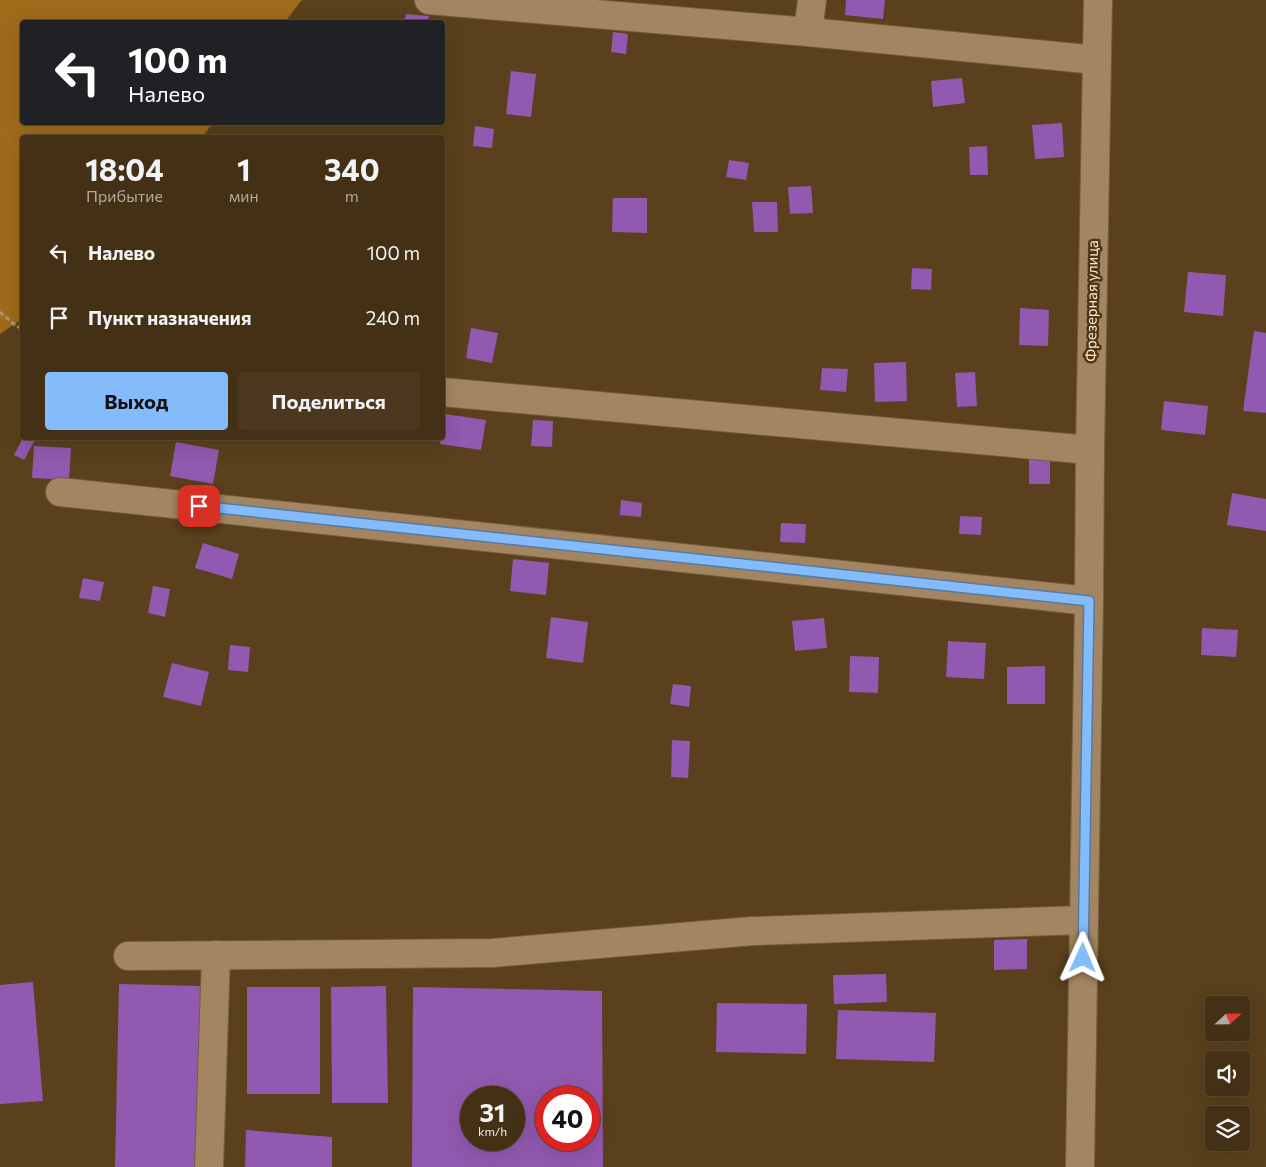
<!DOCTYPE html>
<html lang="ru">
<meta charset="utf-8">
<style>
:root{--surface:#443015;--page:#4b381e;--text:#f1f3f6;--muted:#afa9a0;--line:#5c4b34;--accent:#84bbfb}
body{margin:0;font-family:Commissioner,sans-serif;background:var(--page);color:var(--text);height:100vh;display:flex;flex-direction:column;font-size:19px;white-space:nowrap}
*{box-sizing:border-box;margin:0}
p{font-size:16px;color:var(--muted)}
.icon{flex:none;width:28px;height:28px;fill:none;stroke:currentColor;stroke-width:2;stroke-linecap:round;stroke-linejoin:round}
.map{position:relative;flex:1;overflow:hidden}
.panel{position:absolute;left:20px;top:135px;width:425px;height:305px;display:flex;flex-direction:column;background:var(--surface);border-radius:5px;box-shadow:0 5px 20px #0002,0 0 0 1px var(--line)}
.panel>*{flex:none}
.top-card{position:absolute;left:20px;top:20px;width:425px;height:105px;border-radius:5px;box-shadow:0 5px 20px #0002,0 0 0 1px var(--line);background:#202124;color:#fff;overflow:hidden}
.needle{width:32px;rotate:68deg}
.controls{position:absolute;left:1205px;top:996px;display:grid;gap:10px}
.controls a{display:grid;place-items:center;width:45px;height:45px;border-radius:5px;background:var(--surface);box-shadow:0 5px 20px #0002,0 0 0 1px var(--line);font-size:25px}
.speed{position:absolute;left:460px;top:1086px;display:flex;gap:10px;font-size:25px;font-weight:700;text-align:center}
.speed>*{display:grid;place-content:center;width:65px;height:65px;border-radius:50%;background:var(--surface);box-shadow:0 5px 20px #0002,0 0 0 1px var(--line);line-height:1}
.speed small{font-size:12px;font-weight:400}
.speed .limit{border:8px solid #d22;background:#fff;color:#111}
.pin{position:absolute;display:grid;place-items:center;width:42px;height:42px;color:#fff;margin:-21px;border-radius:10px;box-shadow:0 2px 8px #0006}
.me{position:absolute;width:55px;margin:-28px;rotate:1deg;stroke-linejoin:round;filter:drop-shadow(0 0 4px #0008)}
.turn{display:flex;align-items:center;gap:18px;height:105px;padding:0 25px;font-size:22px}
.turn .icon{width:65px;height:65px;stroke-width:2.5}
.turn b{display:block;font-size:35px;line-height:42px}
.eta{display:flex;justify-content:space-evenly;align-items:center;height:85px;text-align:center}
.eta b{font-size:30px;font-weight:700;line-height:35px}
.action{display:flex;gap:10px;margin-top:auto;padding:10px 25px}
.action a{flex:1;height:58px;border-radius:5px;background:var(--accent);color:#111;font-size:20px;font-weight:700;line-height:58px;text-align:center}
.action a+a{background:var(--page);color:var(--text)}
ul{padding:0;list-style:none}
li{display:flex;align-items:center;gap:15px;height:65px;padding:0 25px}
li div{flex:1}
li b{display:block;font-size:19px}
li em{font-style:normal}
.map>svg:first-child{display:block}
</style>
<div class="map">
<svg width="1266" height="1167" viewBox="0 0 1266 1167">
<rect width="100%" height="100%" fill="#5a401c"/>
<path fill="#9e6b1b" d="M0,0h303l-3,2 -15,20h-263v100l191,1 -11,14 -180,1v181l-22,15z"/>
<path fill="#9159af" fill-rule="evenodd" d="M846,0h39l-2,19 -38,-4z
M406,14l23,2 -1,6h-24z
M613,32l15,2 -2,20 -15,-2z
M511,71l25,3 -5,43 -25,-3z
M962,78l3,25 -32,4 -2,-26z
M1062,123l2,34 -29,2 -3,-34z
M475,126l19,3 -2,19 -19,-2z
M987,146l1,29h-18l-1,-28z
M729,160l20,3 -3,17 -20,-3z
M811,186l2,27 -23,1 -2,-27z
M613,198h34v35l-35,-1z
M752,202h25l1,30h-24z
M912,268l20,1 -1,21 -20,-1z
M1188,272l38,3 -3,41 -39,-4z
M1020,308l29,2 -1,36 -29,-1z
M471,328l27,5 -6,30 -26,-5z
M1254,331l12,2v80l-23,-2z
M906,362l1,39 -32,1 -1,-39z
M822,368l26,1 -2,23 -26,-2z
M975,372l2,34 -20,1 -2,-34z
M1164,401l44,5 -3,29 -44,-5z
M445,414l41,6 -5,30 -41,-6 1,-6h1z
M533,420l20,1 -1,26 -21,-1z
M23,438h13l-12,22 -10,-5z
M176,442l43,8 -6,34 -43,-8z
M34,446l37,2 -2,32 -37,-2z
M1029,457h21v27h-21z
M1232,493l34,6v32l-39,-6z
M621,500l21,3 -1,14 -21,-2z
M960,516l22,1 -1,18 -22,-1z
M781,523l25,1 -1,19 -25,-1z
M203,543l36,11 -7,25 -37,-11z
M513,559l36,4 -3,32 -36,-4z
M83,578l21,4 -4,19 -21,-3z
M153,586l17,3 -5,28 -17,-4z
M551,617l37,5 -5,41 -37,-5z
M824,618l3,30 -32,3 -3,-30z
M1202,628l36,2 -2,27 -35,-2z
M948,641l38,2 -2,36 -38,-2z
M230,645l20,2 -2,25 -20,-2z
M850,656l29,1 -1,36 -29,-1z
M172,663l37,9 -8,34 -38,-9z
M1045,666v38h-38v-37z
M673,684l18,2 -2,21 -19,-3z
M672,740l18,1 -2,37 -17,-1z
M1027,939v30l-33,1v-30z
M886,974l1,28 -53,2 -1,-29z
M33,982l10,119 -43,3v-119z
M119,984l82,2 -4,181h-82z
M386,986l2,117h-56l-1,-116z
M247,987h73v107h-73z
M413,987l189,4 1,176h-191zM471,1098h43v42h-43zM546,1098h43v42h-43z
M717,1003l90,1 -1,50 -90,-2z
M838,1010l98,3 -2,49 -98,-3z
M246,1130l86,7v30h-87z"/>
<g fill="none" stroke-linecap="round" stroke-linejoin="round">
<g stroke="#735e3d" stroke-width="30">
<path id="minor" d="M429,0l379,32 4,-32
M808,32l289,28
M442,392l648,58
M60,492l1029,109
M128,956l364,-3 261,-22 331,-11
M209,1167l7,-212
M1080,1167l9,-566 1,-151 8,-450"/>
</g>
<path stroke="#a89377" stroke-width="3" stroke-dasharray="5 2.5" stroke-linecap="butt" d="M0,312l15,13 7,4"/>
<use href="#minor" stroke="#a38661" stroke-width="28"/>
</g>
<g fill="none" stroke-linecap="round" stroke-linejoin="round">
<g stroke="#567aa3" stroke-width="12">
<path id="route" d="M199,506l890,95 -6,357"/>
</g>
<use href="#route" stroke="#84bbfb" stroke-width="9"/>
</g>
<g text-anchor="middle" stroke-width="5" stroke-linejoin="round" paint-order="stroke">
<g font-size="15" fill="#fdedda" stroke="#4f3511">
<text transform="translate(1092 301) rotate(-89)" y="5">Фрезерная улица</text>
</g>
</g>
</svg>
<div class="controls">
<a><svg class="needle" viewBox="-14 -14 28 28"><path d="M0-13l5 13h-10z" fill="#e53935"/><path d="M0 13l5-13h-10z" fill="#afa9a0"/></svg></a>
<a><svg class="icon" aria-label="sound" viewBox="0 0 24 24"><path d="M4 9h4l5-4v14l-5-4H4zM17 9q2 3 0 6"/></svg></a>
<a><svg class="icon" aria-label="layers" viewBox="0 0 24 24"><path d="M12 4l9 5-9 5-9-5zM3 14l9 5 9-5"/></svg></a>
</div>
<div class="speed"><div>31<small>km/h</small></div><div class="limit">40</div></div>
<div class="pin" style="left:199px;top:506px;background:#d93025"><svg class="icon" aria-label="arrive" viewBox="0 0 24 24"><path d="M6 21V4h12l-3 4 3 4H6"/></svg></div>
<svg class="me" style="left:1083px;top:958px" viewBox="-20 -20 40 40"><path d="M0-17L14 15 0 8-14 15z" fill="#84bbfb" stroke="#fff" stroke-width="4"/></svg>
<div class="top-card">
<div class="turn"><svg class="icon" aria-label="left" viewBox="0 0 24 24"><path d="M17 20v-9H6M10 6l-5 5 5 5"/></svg><div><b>100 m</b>Налево</div></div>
</div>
<section class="panel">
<div class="eta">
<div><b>18:04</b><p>Прибытие</p></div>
<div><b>1</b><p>мин</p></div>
<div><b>340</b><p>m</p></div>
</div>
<ul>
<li><svg class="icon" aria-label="left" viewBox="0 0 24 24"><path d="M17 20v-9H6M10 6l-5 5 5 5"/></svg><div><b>Налево</b></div><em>100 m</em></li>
<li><svg class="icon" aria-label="arrive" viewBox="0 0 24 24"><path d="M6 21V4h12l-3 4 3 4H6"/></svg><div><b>Пункт назначения</b></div><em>240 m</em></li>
</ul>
<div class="action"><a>Выход</a><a>Поделиться</a></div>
</section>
</div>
